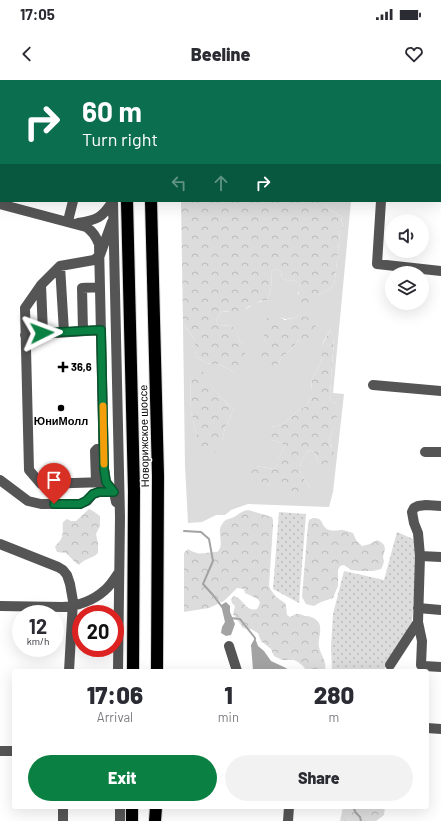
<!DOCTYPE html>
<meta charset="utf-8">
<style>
:root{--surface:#fff;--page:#f2f2f3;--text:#2b2b33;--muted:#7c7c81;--accent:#0b8043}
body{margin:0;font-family:Barlow,sans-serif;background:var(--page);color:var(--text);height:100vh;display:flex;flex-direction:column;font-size:15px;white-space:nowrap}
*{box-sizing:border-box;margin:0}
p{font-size:13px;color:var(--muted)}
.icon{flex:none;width:22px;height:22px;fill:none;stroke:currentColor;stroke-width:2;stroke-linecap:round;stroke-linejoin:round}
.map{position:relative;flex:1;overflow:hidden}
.sheet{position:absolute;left:12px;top:589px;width:417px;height:140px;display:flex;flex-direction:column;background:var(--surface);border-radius:4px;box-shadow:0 4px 16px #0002}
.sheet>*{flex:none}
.hud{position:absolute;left:0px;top:0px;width:441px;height:122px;box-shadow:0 4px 16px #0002;background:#0b6e4f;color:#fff;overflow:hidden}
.tools{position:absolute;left:385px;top:134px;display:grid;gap:8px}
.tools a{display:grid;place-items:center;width:44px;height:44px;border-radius:50%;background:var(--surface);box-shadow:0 4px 16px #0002;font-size:20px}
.speed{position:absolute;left:12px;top:525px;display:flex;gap:8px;font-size:20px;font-weight:700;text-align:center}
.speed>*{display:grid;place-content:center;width:52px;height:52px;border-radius:50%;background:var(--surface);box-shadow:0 4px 16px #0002;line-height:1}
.speed small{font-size:10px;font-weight:400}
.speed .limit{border:6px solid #d22;background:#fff;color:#111}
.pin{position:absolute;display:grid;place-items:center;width:34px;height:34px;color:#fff;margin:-41px -17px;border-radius:50% 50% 50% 0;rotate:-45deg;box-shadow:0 0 4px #0007}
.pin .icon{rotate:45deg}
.me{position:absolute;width:44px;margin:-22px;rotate:87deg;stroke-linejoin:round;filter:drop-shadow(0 0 3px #0008)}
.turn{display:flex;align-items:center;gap:14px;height:84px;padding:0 16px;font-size:18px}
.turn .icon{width:52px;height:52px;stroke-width:2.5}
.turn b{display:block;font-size:28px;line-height:34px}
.lanes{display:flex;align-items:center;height:38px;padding:0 16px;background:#0003;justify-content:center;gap:20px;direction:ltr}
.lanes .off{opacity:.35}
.eta{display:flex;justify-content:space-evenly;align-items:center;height:68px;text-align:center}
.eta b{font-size:24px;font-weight:800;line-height:28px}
.action{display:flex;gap:8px;margin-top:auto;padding:8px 16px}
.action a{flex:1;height:46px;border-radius:24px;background:var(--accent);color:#fff;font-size:16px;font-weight:800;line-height:46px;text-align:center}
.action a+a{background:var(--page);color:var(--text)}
.status{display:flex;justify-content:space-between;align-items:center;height:28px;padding:0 20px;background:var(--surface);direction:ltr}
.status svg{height:11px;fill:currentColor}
header{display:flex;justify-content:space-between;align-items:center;height:52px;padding:0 16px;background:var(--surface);font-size:18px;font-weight:800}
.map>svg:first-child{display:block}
</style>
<div class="status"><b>17:05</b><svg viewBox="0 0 49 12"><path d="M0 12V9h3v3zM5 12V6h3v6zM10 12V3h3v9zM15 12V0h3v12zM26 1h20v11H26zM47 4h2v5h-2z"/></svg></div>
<header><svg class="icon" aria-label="back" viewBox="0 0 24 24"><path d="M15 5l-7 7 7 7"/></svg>Beeline<svg class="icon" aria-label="heart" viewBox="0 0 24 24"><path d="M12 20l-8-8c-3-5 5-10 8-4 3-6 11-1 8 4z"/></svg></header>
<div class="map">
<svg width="441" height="741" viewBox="0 0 441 741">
<defs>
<pattern id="forest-crowns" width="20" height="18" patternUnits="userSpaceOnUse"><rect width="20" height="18" fill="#dcdcdc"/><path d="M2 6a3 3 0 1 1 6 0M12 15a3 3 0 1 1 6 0" fill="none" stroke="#bbb"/></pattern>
<pattern id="garden-dots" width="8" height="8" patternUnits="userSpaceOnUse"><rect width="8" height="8" fill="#dcdcdc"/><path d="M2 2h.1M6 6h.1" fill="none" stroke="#bbb" stroke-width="1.8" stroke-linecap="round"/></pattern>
</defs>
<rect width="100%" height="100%" fill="#fff"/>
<path fill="#dcdcdc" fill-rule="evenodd" d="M326,121h25l-18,192 11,1 -11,98 -4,15 -81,-3 -17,6 -6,5h-9l-14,7 -14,1 -3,-57 -2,-142 12,16v10l1,6 10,7 6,1h7l15,8 9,-28 -4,-4 -1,-6 -7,-8 -12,-1 -3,-4 6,-10 5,1 18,-2c5,-5 15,-9 22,-10 5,-9 5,-19 4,-29l5,-2 5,3 1,6 6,3 5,-1 6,3 1,5 -2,6 21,7v-6l5,-4 6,-2 4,-4 1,-6 5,-46 3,-5 -2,-12 -11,-6 -4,-5zM301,235l11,24h-12l-4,4 -3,5 -11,9 -6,10 -13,-21 2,-7 14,-22c8,4 13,1 22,-2zM330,250l4,8 -4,57 1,5 5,4 -1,21 -5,12 -1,5 3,5 -13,16 -5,-11 -6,-2c-11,21 -11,18 2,38l-36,-5 -6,2 -12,-19 18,3 4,-5v-6l6,-9 -2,-6 -10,-3 -2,-13 12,-2 14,-13 10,-6 5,-10v-5l1,-12 8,-15 2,-6v-12l2,-5zM199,287l21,30 14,12 -9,19 -3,13 -25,6v-12l-6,-23 -1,-35z"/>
<path fill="url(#forest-crowns)" d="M0,0h81v1h-80v5h-1z
M178,0h263v20h-1v-19h-262z
M181,121h145v4l4,5 11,6 2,12 -3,5 -5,46 -1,6 -4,4 -6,2 -5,4v6c-7,6 -13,5 -20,-1 -1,-6 1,-11 0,-17l-6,-3 -5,1 -6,-3 -1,-6 -5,-3 -5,2c1,10 1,20 -4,29l-7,1 -5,4 -6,1 -4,4 -6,3 -17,-2 -6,10 3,4 12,1 4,3 3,5 1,6 4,4 4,17 -6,10 -7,1 -15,-8h-7l-6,-1 -10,-7 -1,-6v-10l-12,-16z
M301,235l12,5 3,5 -1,10 -3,5 -12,-1 -4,4 -3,5 -11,9 -6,10 -6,2 -10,-6 -1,-6 6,-18 -4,-11 2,-5 4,-5 6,-2 6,1 5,3 6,-1z
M330,250l4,8 -4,57 1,5 5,4 2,5 -3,16 -5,12 -1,5 5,10 -5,10 -5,3 -5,-2 -5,-11 -6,-2c-11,21 -11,18 2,38l-2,5 -5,3h-12l-9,-7 -2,-5c-6,-1 -8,1 -14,1 -6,1 -13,-4 -18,-8l4,-7 4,-4 18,3 4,-5v-6l6,-9 -2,-6 -10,-3 -6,-3v-6l4,-4 12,-2 14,-13 10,-6 5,-10v-5l1,-12 8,-15 2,-6v-12z
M199,286l21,31 14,12 -9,19 -3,13 -6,11h-9l-10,-5v-12l-6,-23 -1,-35z
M89,429l4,2 7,5v10l-4,8 2,9v10c-6,6 -13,5 -19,12l-3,-2 -10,-10 -9,-1 -2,-5c1,-3 5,-5 6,-8 3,-5 1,-12 2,-17l4,-3 4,2h5z
M248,430l24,7 1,3v5l-4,61 2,4 5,7 9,6 1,3 1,9 3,2c9,-4 6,-4 15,-1 2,0 4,0 6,1 16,6 6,19 8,30 2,9 8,14 6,24h-19l-2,-4 -6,-5 -4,-2h-12l-8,-4 -3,-7 -10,-8 -3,-8 -7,-4h-4l-4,-1 -10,-14 2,-8 -3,-3 -1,-4 3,-3c11,4 11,16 23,13l3,-6 -2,-4 -13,-6 -1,-4 -7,-1 -13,13 -15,7 -25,4v-59l4,-4c13,8 16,3 29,3 9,-7 -2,-21 6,-29 2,-4 7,-4 11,-6 5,-3 8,-6 14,-7z
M313,438c11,0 7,6 14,11 5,3 11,1 16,1 4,1 7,2 10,3l3,7 6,6 8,-2 7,-4 4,2 3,3 1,4 -2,8 1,4 -1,4 -2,4 -8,2h-13l-9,-1 -7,-5 -4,1 -2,4v16l-5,12 -12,4 -7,4 -8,-2 -4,-7 6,-73 1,-4z
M343,727h42l-1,8 -8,6h-36z"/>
<path fill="url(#garden-dots)" d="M279,432l27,2 -7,89 -26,-14z
M397,452l16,7 5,15 -6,68 -29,49h-51l-1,-24 2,-33 11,-43 40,9z"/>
<path fill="#a3a3a3" d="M226,522l4,4v6l5,12 -4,11 -5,1 -5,-3 1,-6 3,-5 -4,-17z
M255,558l3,8 6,5 7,10 15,7 4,3 -37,-1 -2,-25z"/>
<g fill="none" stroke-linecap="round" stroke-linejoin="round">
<path stroke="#a3a3a3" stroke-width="2" d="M184,451l17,1 8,7 4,22 -10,23 10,11 9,12
M230,538l10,1 15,19v1
M353,727l3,6 4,4 1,4"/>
<g stroke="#dbdbdb" stroke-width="14">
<path id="highway" d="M124,0v1
M148,0v1
M127,121l7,290 -1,180
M151,121l7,275 -1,195
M132,741v-14
M155,741l1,-14"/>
</g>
<path stroke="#555" stroke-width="10" d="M110,0l1,1
M0,12h1
M440,97l1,-1
M113,121l7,316 -2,154
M381,121l-4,63 64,7
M0,124l86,23c7,4 10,10 13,17l5,225 2,13 8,10 2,10
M68,141l5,-20
M78,143c19,-3 24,-5 35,-22
M60,186l4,66
M41,205l2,48
M83,251l-1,-43 18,-1
M25,255l76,-5
M373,305l68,6
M425,372h16
M0,400l28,21 13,3h39l7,-3 6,-7 6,-2h15
M96,402l-1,-31 2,-2 6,-1
M106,402l-65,2 -12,-14 -4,-162 16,-23 19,-19 34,-6 6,-5 12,-33
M441,426l-15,-1 -8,1 -4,2 -2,4 2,11 4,10 2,23 -2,66 4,19 -1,24 3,1 17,1
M0,464l58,23 5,3 4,5 3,9 3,17 -4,70
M420,476l21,1
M0,526l63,1c15,-1 31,-7 42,-17 6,-5 10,-12 14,-18
M418,528l23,2
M229,566l8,25
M390,585l28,-43
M427,648l14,1
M0,671h14
M120,727v14
M63,741v-14
M288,741l1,-14"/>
<use href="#highway" stroke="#000" stroke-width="12"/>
</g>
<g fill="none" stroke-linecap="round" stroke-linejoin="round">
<g stroke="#07532c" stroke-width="10">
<path id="route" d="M42,253l59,-3 3,139 2,13 8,10h-15l-6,2 -7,7 -6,3h-26"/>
</g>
<use href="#route" stroke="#0b8043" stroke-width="7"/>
<path stroke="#f59e0b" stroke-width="7" d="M103,326l1,58"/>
</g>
<g fill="#000" stroke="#fff" stroke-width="1.5">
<path d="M61 281h4v4h4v4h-4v4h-4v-4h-4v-4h4z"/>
<circle cx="61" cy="328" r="4"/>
</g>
<g text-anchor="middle" stroke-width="3" stroke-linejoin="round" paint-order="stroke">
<g font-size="11" font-weight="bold" fill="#000" stroke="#fff" text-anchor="start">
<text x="71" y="291">36,6</text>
<text x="61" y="345" text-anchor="middle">ЮниМолл</text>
</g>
<g font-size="11" fill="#000" stroke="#fff">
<text transform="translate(144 356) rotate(-91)" y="4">Новорижское шоссе</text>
</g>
</g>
</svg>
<div class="tools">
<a><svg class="icon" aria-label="sound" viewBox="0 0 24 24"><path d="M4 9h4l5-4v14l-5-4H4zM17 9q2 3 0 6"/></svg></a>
<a><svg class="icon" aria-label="layers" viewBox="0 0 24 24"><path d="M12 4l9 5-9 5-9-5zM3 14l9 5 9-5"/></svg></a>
</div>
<div class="speed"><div>12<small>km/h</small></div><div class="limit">20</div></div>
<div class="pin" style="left:54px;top:424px;background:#d93025"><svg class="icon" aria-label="arrive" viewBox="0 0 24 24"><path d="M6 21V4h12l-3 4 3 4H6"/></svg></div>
<svg class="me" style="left:42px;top:253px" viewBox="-20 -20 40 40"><path d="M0-17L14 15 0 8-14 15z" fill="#0b8043" stroke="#fff" stroke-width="4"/></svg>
<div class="hud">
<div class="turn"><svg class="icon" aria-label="right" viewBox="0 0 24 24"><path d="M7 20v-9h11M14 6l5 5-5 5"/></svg><div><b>60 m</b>Turn right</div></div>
<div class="lanes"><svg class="icon off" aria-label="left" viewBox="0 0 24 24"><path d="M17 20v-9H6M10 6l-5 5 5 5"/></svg><svg class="icon off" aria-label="ahead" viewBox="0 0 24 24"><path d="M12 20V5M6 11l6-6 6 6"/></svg><svg class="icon" aria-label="right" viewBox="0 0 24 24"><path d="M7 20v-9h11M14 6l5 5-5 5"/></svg></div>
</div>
<section class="sheet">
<div class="eta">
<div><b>17:06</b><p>Arrival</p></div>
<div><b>1</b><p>min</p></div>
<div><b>280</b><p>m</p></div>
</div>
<div class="action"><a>Exit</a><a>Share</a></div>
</section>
</div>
